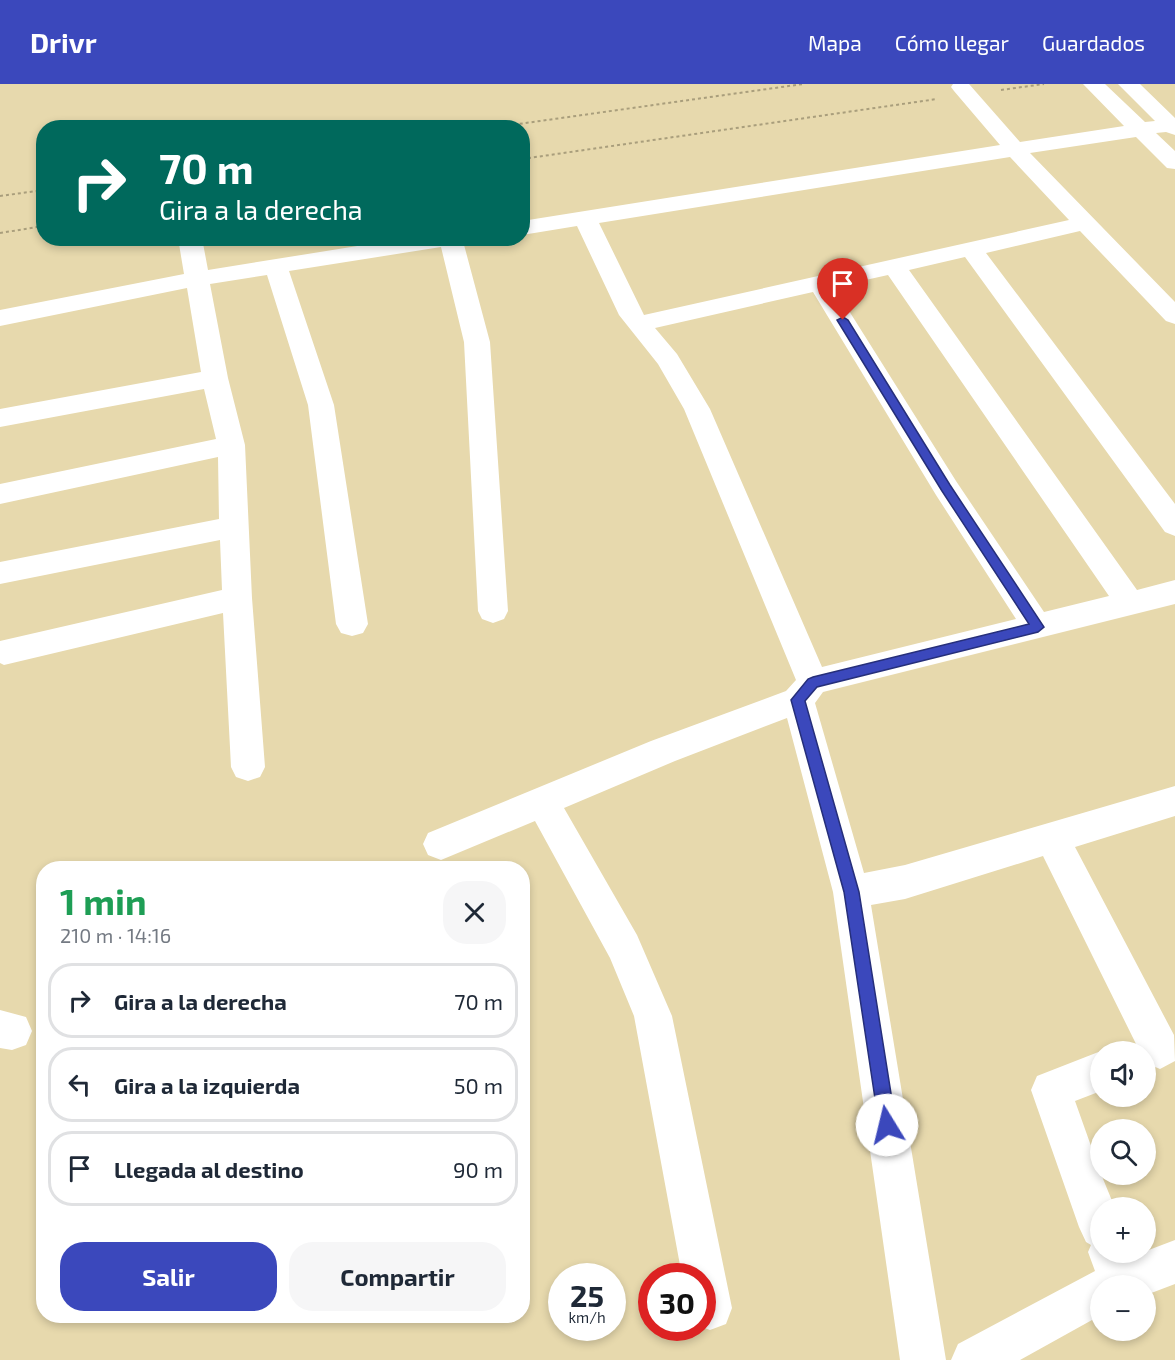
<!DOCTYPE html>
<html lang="es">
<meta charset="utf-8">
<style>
:root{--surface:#fff;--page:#f6f6f7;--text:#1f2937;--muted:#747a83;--line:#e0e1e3;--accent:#3b48bc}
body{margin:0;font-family:"Exo 2",sans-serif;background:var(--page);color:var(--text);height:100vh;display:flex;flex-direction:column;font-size:22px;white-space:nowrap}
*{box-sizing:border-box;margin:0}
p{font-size:20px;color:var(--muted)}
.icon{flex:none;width:33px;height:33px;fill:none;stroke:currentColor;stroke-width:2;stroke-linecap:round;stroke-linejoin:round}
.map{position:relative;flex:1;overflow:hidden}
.drawer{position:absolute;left:36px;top:777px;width:494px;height:462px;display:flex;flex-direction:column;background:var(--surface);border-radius:24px;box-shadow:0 3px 9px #0003}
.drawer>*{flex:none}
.banner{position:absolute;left:36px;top:36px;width:494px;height:126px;border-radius:24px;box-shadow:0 3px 9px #0003;background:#00695c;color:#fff;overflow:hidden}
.controls{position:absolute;left:1090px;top:957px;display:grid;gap:12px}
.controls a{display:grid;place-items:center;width:66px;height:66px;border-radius:50%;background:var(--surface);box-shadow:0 3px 9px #0003;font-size:30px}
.speed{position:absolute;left:548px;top:1179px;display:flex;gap:12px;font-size:30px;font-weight:700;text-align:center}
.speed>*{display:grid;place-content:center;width:78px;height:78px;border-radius:50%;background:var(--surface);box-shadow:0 3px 9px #0003;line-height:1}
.speed small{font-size:15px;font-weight:400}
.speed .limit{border:9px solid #d22;background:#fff;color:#111}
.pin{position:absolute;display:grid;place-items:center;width:51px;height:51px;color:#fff;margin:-62px -26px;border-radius:50% 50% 50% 0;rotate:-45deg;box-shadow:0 0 6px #0007}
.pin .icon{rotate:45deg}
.me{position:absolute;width:66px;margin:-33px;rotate:351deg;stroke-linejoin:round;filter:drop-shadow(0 0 4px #0008)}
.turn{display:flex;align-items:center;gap:21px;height:126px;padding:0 24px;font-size:27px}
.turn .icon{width:78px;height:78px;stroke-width:2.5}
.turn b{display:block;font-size:42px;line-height:51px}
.round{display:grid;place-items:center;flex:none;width:63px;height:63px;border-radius:24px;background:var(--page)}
.headline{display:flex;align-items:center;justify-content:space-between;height:102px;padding:0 24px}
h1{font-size:36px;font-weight:700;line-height:45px;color:#1e9e55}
.action{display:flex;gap:12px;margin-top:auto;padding:12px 24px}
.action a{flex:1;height:69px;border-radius:24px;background:var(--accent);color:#fff;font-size:24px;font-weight:700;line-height:69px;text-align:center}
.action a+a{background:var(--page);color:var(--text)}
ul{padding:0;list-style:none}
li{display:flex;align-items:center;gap:18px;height:75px;margin:0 12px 9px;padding:0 12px;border:3px solid var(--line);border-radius:24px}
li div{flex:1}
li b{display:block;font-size:22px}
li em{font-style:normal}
header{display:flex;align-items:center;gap:36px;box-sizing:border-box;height:84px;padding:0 30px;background:var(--accent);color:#fff}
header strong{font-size:28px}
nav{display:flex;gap:33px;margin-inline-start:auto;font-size:21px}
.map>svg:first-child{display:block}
</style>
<header>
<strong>Drivr</strong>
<nav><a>Mapa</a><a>Cómo llegar</a><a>Guardados</a></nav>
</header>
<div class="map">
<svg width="1175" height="1276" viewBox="0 0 1175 1276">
<rect width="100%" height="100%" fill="#e7d9ad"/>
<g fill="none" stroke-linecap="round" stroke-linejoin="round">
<path stroke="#a99e7c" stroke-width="2" stroke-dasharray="3 3" stroke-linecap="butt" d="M1001,6l43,-6
M490,44l313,-44
M522,75l415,-60
M0,112l44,-6
M0,149l44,-7"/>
<path fill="#fff" fill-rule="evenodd" d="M953,0h16l51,58 104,-16 -41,-42h22l40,38 10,-1 -37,-37h22l35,34v17l-9,-3 -10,1 19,18v18l-8,-1 -31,-31 -106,16 145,149v22l-9,-3 -86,-90 -94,22 189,251v32l-10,-4 -200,-275 -56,13 228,320 38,-10v24l-352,88 -8,11 49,170 41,-8 270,-79v30l-100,31 99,188 1,26 -15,8 -14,-6v-11h-6l-97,-196 -138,43 -34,6 75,455h-46l-67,-468 -46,-174 -112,43 -111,47 73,127 35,81 60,292 -6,16 -16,6 -8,-3v-51h-20l-48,-260 -24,-58 -75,-137 -94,39 -13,-5 -5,-11 5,-11 223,-92 135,-50 10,-11 -112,-271 -26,-45 -39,-49 -42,-89 -55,9v-14l478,-76 -46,-54 -3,-4zM1010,73l59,63 -425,95 -45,-92zM888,191l221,321 -65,16 -88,-131 -122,-194zM813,208l123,203 80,124 -194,48 -112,-258 -33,-55 -22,-26z
M178,154h24l6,32 199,-32h58l-2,3 27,101 18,269 -4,8 -11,4 -11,-4 -4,-8 -14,-269 -23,-95 -152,24 45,134 34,219 -5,9 -11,3 -11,-3 -5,-9 -28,-219 -41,-130 -57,9 18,94 17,67 7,153 13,169 -5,10 -12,4 -12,-4 -5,-10 -8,-154 -219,52 -4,-2v-22l222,-51 -2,-50 -220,44v-22l219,-43 -1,-62 -218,47v-20l216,-45 -12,-50 -204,38v-18l201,-37 -14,-84 -187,38v-16l184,-36z
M0,926l26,7 6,14 -6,14 -14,5 -12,-2z
M1101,967v40l-26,10 26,73 14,34h-14v44h31l1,4 42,-16v44l-29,11v-9h-45v29l-81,45h-69l7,-16 137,-73 -7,-19 3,-7 -5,-3 -7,-15 -48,-137 6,-14z"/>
</g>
<path fill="#3b48bc" stroke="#262f7a" stroke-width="1.5" d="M843,233l5,3 102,165 94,142 -6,5 -221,55 -12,14 54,191 37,233 -3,6 -6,3 -6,-3 -2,-6 -35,-233 -53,-192 17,-21 5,-2 216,-53 -87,-133 -105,-171z"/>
</svg>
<div class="controls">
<a><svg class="icon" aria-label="sound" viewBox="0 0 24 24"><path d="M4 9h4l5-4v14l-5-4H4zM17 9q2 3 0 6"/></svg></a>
<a><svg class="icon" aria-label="search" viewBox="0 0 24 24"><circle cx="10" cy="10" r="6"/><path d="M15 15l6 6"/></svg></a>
<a>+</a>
<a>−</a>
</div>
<div class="speed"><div>25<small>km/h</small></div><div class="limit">30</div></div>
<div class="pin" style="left:843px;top:236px;background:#d93025"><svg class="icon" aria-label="arrive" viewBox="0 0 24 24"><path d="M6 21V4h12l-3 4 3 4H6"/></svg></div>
<svg class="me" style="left:887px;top:1041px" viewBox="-20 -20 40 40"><circle r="19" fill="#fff"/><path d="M0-13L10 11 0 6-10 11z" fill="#3b48bc"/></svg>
<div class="banner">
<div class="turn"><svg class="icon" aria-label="right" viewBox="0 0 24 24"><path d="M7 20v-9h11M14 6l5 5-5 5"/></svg><div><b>70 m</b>Gira a la derecha</div></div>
</div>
<section class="drawer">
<div class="headline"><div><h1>1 min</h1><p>210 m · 14:16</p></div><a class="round"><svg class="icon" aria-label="close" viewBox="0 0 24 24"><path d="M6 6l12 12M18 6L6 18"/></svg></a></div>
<ul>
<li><svg class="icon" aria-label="right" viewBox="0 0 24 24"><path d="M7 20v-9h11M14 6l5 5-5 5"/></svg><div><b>Gira a la derecha</b></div><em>70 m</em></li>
<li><svg class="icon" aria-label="left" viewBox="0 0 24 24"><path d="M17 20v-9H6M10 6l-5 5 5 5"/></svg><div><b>Gira a la izquierda</b></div><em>50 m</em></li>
<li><svg class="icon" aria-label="arrive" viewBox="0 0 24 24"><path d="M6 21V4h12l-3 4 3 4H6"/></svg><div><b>Llegada al destino</b></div><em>90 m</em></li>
</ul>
<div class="action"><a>Salir</a><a>Compartir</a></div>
</section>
</div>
